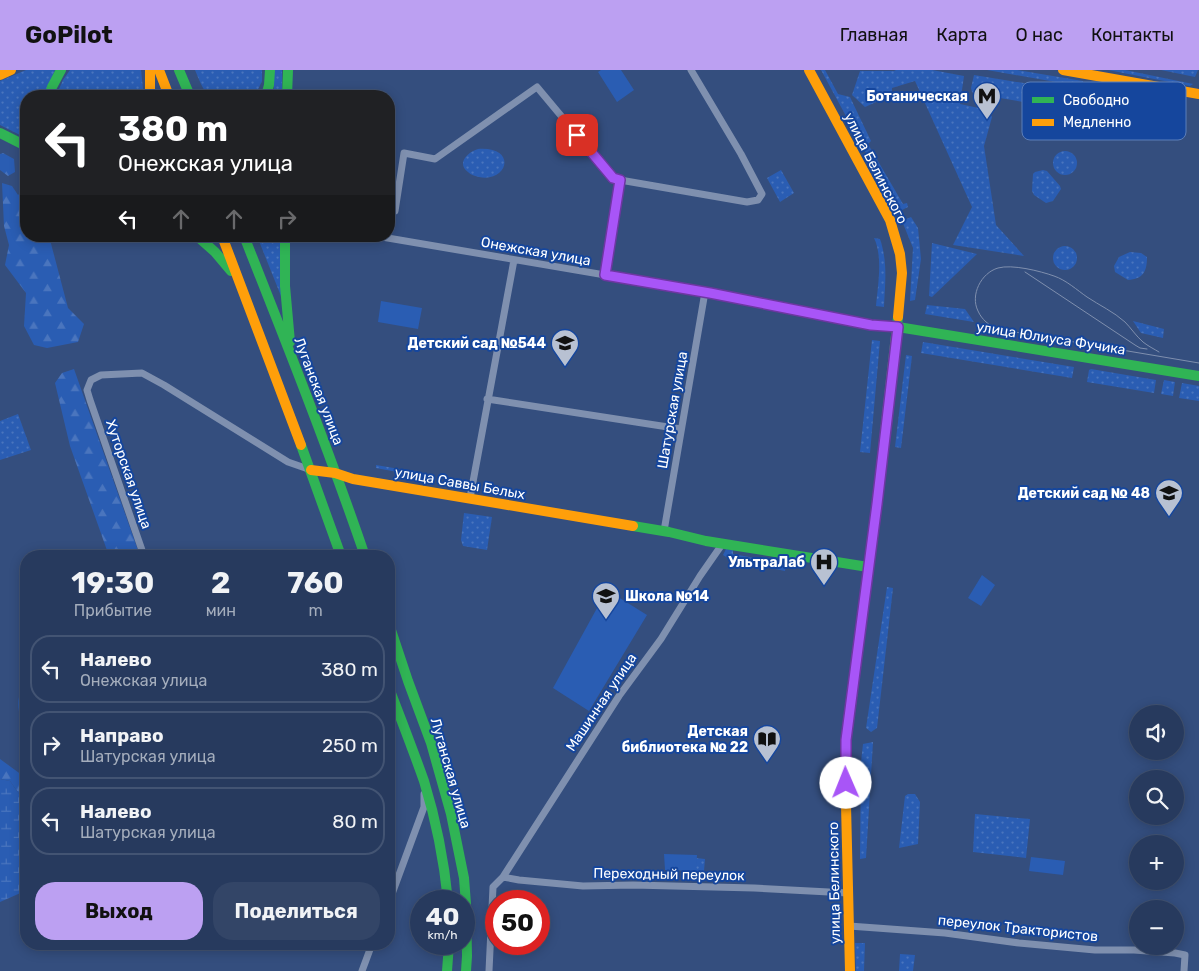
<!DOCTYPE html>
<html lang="ru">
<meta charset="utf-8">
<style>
:root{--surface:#273a5e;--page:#334567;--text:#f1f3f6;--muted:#a4adbc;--line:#435473;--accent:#bca0f2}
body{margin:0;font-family:Rubik,sans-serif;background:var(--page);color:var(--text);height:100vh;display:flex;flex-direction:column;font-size:19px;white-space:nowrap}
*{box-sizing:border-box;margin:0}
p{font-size:16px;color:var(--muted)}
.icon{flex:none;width:28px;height:28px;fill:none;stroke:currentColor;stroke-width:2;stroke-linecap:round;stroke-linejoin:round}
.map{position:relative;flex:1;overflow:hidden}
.side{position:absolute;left:20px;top:480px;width:375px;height:400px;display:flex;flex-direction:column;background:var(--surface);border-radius:20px;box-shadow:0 2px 12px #0003,0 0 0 1px var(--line)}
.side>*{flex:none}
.hud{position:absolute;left:20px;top:20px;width:375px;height:152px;border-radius:20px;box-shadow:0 2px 12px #0003,0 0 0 1px var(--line);background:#202124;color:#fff;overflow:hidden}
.buttons{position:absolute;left:1129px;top:635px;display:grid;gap:10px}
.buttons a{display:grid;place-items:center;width:55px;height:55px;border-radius:50%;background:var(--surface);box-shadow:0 2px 12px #0003,0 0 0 1px var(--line);font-size:25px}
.speed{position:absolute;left:410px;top:820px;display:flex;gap:10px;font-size:25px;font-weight:700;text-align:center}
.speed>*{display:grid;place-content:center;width:65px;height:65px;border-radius:50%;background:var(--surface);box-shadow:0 2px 12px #0003,0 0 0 1px var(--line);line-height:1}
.speed small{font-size:12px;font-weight:400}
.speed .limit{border:8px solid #d22;background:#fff;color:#111}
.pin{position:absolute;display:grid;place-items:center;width:42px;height:42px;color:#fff;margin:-21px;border-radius:10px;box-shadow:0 2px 8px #0006}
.me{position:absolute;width:55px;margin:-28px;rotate:359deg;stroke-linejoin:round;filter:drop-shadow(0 0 4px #0008)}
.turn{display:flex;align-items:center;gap:18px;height:105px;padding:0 15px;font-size:22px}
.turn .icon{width:65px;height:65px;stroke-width:2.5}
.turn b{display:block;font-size:35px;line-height:42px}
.lanes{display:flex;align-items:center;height:48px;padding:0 15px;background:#0003;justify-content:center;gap:25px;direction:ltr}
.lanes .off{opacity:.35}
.eta{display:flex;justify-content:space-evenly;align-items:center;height:85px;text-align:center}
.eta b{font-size:30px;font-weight:700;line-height:35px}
.cta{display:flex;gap:10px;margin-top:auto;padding:10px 15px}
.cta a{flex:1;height:58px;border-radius:20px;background:var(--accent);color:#111;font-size:20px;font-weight:700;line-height:58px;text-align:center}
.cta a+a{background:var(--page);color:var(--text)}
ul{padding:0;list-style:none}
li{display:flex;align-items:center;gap:15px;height:68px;margin:0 10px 8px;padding:0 5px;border:2px solid var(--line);border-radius:20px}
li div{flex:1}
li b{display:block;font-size:19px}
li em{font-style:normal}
header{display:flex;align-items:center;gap:30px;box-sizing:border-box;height:70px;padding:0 25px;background:var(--accent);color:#111}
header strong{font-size:24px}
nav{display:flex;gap:28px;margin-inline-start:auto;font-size:18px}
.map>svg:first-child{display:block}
</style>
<header>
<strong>GoPilot</strong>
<nav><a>Главная</a><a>Карта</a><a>О нас</a><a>Контакты</a></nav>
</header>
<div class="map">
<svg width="1199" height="901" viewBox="0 0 1199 901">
<defs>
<pattern id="grass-dots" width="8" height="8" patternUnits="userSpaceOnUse" patternTransform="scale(1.25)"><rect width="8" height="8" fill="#2a5db3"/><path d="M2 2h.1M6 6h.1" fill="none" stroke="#4a75be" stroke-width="1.8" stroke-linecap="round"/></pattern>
<pattern id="forest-firs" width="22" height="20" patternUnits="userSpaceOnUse" patternTransform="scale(1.25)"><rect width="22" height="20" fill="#2a5db3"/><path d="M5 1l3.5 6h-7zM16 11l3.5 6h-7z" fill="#4a75be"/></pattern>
<pattern id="wetland-marsh" width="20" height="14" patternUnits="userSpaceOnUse" patternTransform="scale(1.25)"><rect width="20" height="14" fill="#2a5db3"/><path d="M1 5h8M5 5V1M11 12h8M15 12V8" fill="none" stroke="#4a75be"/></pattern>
</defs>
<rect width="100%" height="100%" fill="#344e7e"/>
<path fill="url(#grass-dots)" d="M26,0h29l-10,26h-19v42l-26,-13v-44z
M70,0h71l2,19 -1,7h-86l7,-16z
M195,0h67v11l-7,15h-46c-7,-7 -10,-17 -14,-26z
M274,0h8v26h-11l3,-6z
M821,0h4l13,24 12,3 21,44 -3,3 35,60 4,-1 1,4 -10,5z
M896,0h36l32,6 -4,28 28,6 4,7 -8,29 12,79 28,31 -71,-11 19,-38 -57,-126 -23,7v7l-27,12 -13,-12 8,-24h34z
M987,0h30l66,11 1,6z
M1108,0h17l68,14 -3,2z
M1161,0h37l-3,7z
M974,5l110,18 -1,9 -4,6 -8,2 -95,-16 -4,-2 -1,-4z
M478,79c40,-3 30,34 1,28 -4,-1 -8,-2 -11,-5 -12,-9 0,-20 10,-23z
M1053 93a12 12 0 1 1 24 0a12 12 0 1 1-24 0Z
M781,100l13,23 -14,9 -13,-24z
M1043,100l4,1 13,15 1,3 -8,12 -7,2 -12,-8 -2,-4 1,-17 2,-2z
M911,147l7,11 3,31 -6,41 -5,1 3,-53 -11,-27z
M257,166h24v60z
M874,168l6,1c8,24 5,44 4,68l-8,-1c2,-21 7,-50 -2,-68z
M932,173l45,11 -45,43 -3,-1z
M1053 188a12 12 0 1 1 24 0a12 12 0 1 1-24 0Z
M1130,182l11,1 6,4c0,15 -4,22 -19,23l-13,-8 -1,-6 5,-9z
M927,235l38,4 9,13 -49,-8z
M1133,251l31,8 -1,9 -22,-5z
M872,270l8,1 -10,112 -10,-1z
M923,272l151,25 -2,11 -151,-25z
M906,285l6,1 -11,92 -6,-1z
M1091,299l65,11 -2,13 -67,-11 2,-12z
M1164,310l11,2 -2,14 -12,-2z
M1182,313l17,3v15l-20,-3z
M18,344l13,36 -31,10v-39z
M376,395l47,8 1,4 -48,-9z
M464,443l28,4 -5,33 -24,-4 -2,-6z
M726,479l7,1v4l53,10 -1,7 -54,-11 -8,-5z
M887,517l6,1 -16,140 -6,4 -5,-4z
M873,672l-7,116 -6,1 1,-97 2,-18z
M908,724h7l5,8 -2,42 -19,4 6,-52z
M975,744l55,5 -4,39 -53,-6z
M696,788l9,1 -1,12h-8z
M855,873h10l-1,28h-8z
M900,884l15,1 -2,16h-14z"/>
<path fill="url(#forest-firs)" d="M3,83l11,6 1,13 -7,4 -8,-6v-16z
M2,113l10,3 6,9 7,-7 1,1v47h23l19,72 16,16 -6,18 -31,6 -13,-3 -10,-19 2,-33 -21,-28 4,-20 -5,-19z
M74,299l66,187h-31l-39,-110 -15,-63 7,-10z
M0,689l26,19v42l-4,-22 -12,-17 -10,-2z"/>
<path fill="url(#wetland-marsh)" d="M0,709l10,2 12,17 4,22v68l-1,3 -25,11z"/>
<path fill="#2a5db3" d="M601,0h20l13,20 -17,12 -19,-30z
M381,231l41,7 -4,21 -40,-7z
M982,505l13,10 -14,21 -13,-8z
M607,520l40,25 -58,96 -36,-23z
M26,611v54c-7,-20 -13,-35 0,-54z
M664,784l33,1 -1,16 -31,-1z
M1031,787l34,4 -2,14 -34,-4z"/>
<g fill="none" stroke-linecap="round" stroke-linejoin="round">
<path stroke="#7f90af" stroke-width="7" d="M620,110l127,22 11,-2 4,-6 -21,-40 -50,-84
M395,141l9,-58 31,6 102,-72 76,91 7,2 -15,95
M376,166l329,56 166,33 27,2
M487,329l194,30
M470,428l44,-238
M664,461l41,-239
M144,486l-54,-156 -3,-10 4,-10 10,-5 41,-2 22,12 124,77 23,8
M503,807l16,3 64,6 50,-1 121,3 94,5
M389,832l35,-95v-13
M849,856l96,7 74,10 76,7h39l41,3 10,2 -1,16
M362,901l10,-27
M489,901l4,-84 10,-10 116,-181 42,-57 39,-63 23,-33"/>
<path stroke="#30b455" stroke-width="10" d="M179,0l11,26
M49,26l3,-9 9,-17
M266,26l3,-11 1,-15
M287,26l1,-26
M0,63l26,13
M197,166l18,16 16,19
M244,166c42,106 84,212 121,320
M285,166v50l5,56
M898,257l301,49
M301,375l40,111
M633,456l36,6 37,9 162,26
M389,554l19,57 23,62 20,71 13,64 2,26 1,52 -1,15
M389,618c12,31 24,62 35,93 12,39 20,79 24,120
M849,650l28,-216 21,-187
M447,901l2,-27"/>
<path stroke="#ff9f0a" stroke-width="10" d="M150,0v26
M159,0l10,26
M809,0l81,150 10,34 2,19 -4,44
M1063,0l136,24
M0,5l11,-5
M222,166l79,209
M311,400l24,3 18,6 280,47
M849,650l-3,20 -1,23 5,208"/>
<path stroke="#7f8fae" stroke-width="1" d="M1025,202l110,73 5,3 7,1
M1159,282c-5,-3 -11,-6 -16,-10 -7,-6 -12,-14 -18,-20 -11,-10 -26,-17 -38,-25 -10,-7 -21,-17 -33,-21 -14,-5 -42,-12 -56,-8 -17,5 -28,27 -20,43 4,9 11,14 19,18l202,34"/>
</g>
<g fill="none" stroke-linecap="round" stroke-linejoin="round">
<g stroke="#6d37a1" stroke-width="12">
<path id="route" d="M577,65l36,43 7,2 -15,95 105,18 161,32 27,2 -21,177 -31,236v43"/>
</g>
<use href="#route" stroke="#a855f7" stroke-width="9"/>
</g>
<defs>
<g id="metro-pin" transform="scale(1.4375)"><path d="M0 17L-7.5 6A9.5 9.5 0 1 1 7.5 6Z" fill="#b8c1d2" stroke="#15469d"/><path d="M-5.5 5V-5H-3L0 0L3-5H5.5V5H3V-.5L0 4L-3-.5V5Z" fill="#111"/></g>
<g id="school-pin" transform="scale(1.4375)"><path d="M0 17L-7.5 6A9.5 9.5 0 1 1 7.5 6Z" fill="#b8c1d2" stroke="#15469d"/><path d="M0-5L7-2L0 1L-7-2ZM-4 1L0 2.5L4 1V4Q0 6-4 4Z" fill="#111"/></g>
<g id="hospital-pin" transform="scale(1.4375)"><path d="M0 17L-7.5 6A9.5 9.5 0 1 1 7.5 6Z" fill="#b8c1d2" stroke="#15469d"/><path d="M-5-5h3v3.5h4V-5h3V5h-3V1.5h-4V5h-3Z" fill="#111"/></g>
<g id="library-pin" transform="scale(1.4375)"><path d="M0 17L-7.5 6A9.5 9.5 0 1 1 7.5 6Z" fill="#b8c1d2" stroke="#15469d"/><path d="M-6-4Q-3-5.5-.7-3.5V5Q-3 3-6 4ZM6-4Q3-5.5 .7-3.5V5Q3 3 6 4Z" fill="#111"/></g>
</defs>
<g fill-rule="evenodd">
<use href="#metro-pin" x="987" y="26"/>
<use href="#school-pin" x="565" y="273"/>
<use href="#school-pin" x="1169" y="423"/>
<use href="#hospital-pin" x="824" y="492"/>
<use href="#school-pin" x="606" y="526"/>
<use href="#library-pin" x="767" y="669"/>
</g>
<g text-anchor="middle" stroke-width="4" stroke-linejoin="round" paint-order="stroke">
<g font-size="14" font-weight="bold" fill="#fff" stroke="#15469d" text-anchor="end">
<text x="968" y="31">Ботаническая</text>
<text x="546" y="278">Детский сад №544</text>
<text x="1150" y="428">Детский сад № 48</text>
<text x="805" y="497">УльтраЛаб</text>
<text x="625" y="531" text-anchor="start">Школа №14</text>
<text x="748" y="666">Детская<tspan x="748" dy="16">библиотека № 22</tspan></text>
</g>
<g font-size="14" fill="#fff" stroke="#15469d">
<text transform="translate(876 98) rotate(63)" y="5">улица Белинского</text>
<text transform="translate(536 181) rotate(10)" y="5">Онежская улица</text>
<text transform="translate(1051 268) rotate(9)" y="5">улица Юлиуса Фучика</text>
<text transform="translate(319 321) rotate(69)" y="5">Луганская улица</text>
<text transform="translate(672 340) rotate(-80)" y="5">Шатурская улица</text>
<text transform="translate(129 404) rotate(71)" y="5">Хуторская улица</text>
<text transform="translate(460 413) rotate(10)" y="5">улица Саввы Белых</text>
<text transform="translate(601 632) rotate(-56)" y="5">Машинная улица</text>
<text transform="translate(451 703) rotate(74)" y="5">Луганская улица</text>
<text transform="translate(669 804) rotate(1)" y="5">Переходный переулок</text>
<text transform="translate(834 813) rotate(-91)" y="5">улица Белинского</text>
<text transform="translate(1018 858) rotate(6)" y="5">переулок Трактористов</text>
</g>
</g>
<rect x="1022" y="12" width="164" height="58" rx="8" fill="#15469d" stroke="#5b7eba" stroke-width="1"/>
<rect x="1032" y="27" width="22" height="6" fill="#30b455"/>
<rect x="1032" y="49" width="22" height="7" fill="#ff9f0a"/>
<g font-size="14" fill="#fff">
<text x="1063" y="35">Свободно</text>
<text x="1063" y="57">Медленно</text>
</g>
</svg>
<div class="buttons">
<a><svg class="icon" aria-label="sound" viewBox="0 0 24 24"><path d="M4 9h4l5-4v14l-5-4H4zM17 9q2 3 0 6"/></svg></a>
<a><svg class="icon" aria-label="search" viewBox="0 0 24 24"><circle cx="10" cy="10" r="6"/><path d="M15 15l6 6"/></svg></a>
<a>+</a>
<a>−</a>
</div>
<div class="speed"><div>40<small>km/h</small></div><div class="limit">50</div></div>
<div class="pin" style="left:577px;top:65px;background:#d93025"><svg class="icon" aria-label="arrive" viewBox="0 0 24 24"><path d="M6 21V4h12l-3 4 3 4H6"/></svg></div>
<svg class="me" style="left:846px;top:713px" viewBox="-20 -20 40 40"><circle r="19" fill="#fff"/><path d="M0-13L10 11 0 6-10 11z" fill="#a855f7"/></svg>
<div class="hud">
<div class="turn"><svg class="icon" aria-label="left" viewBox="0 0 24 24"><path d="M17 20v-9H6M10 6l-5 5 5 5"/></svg><div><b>380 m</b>Онежская улица</div></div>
<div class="lanes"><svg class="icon" aria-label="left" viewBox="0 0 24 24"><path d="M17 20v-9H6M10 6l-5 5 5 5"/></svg><svg class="icon off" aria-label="ahead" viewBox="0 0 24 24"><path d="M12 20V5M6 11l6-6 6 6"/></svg><svg class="icon off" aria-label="ahead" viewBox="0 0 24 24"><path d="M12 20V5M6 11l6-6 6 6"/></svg><svg class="icon off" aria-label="right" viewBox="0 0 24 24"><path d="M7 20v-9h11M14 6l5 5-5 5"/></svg></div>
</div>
<section class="side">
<div class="eta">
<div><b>19:30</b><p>Прибытие</p></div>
<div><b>2</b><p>мин</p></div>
<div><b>760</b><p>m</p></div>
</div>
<ul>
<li><svg class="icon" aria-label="left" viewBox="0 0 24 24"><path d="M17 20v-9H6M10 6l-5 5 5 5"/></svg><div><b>Налево</b><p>Онежская улица</p></div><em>380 m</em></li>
<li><svg class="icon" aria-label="right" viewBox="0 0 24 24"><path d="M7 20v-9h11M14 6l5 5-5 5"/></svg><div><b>Направо</b><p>Шатурская улица</p></div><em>250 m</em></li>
<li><svg class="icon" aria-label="left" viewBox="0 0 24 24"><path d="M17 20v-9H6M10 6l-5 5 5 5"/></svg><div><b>Налево</b><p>Шатурская улица</p></div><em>80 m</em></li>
</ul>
<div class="cta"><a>Выход</a><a>Поделиться</a></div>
</section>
</div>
